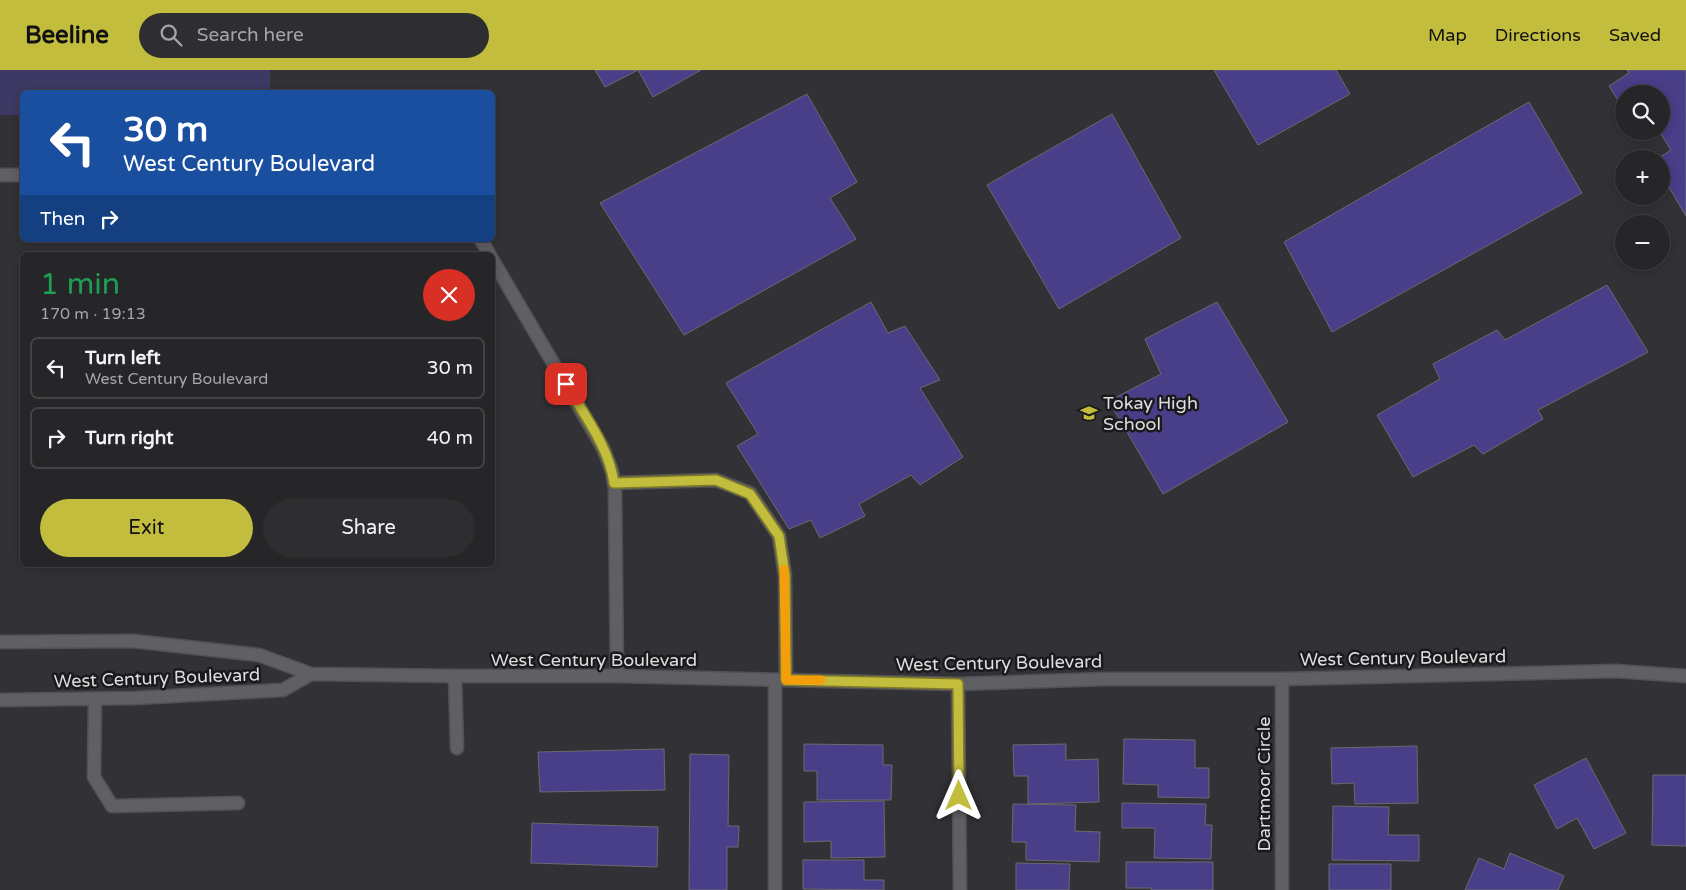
<!DOCTYPE html>
<meta charset="utf-8">
<style>
:root{--surface:#262628;--page:#2e2e30;--text:#f1f3f6;--muted:#a4a5a8;--line:#424345;--accent:#c3bd3e}
body{margin:0;font-family:"Varela Round",sans-serif;background:var(--page);color:var(--text);height:100vh;display:flex;flex-direction:column;font-size:19px;white-space:nowrap}
*{box-sizing:border-box;margin:0}
p{font-size:16px;color:var(--muted)}
.icon{flex:none;width:28px;height:28px;fill:none;stroke:currentColor;stroke-width:2;stroke-linecap:round;stroke-linejoin:round}
.map{position:relative;flex:1;overflow:hidden}
.side{position:absolute;left:20px;top:182px;width:475px;height:315px;display:flex;flex-direction:column;background:var(--surface);border-radius:8px;box-shadow:0 2px 12px #0003,0 0 0 1px var(--line)}
.side>*{flex:none}
.top-card{position:absolute;left:20px;top:20px;width:475px;height:152px;border-radius:8px;box-shadow:0 2px 12px #0003,0 0 0 1px var(--line);background:#1a4fa0;color:#fff;overflow:hidden}
.buttons{position:absolute;left:1615px;top:15px;display:grid;gap:10px}
.buttons a{display:grid;place-items:center;width:55px;height:55px;border-radius:50%;background:var(--surface);box-shadow:0 2px 12px #0003,0 0 0 1px var(--line);font-size:25px}
.pin{position:absolute;display:grid;place-items:center;width:42px;height:42px;color:#fff;margin:-21px;border-radius:10px;box-shadow:0 2px 8px #0006}
.me{position:absolute;width:55px;margin:-28px;rotate:0deg;stroke-linejoin:round;filter:drop-shadow(0 0 4px #0008)}
.turn{display:flex;align-items:center;gap:18px;height:105px;padding:0 20px;font-size:22px}
.turn .icon{width:65px;height:65px;stroke-width:2.5}
.turn b{display:block;font-size:35px;line-height:42px}
.then{display:flex;align-items:center;height:48px;padding:0 20px;background:#0003;gap:10px;font-size:19px}
.round{display:grid;place-items:center;flex:none;width:52px;height:52px;border-radius:26px;background:var(--page)}
.summary{display:flex;align-items:center;justify-content:space-between;height:85px;padding:0 20px}
h1{font-size:30px;font-weight:600;line-height:38px;color:#1e9e55}
.cta{display:flex;gap:10px;margin-top:auto;padding:10px 20px}
.cta a{flex:1;height:58px;border-radius:30px;background:var(--accent);color:#111;font-size:20px;font-weight:600;line-height:58px;text-align:center}
.cta a+a{background:var(--page);color:var(--text)}
ul{padding:0;list-style:none}
li{display:flex;align-items:center;gap:15px;height:62px;margin:0 10px 8px;padding:0 10px;border:2px solid var(--line);border-radius:8px}
li div{flex:1}
li b{display:block;font-size:19px}
li em{font-style:normal}
header{display:flex;align-items:center;gap:30px;box-sizing:border-box;height:70px;padding:0 25px;background:var(--accent);color:#111}
header strong{font-size:24px}
nav{display:flex;gap:28px;margin-inline-start:auto;font-size:18px}
.search{width:350px;height:45px;background:var(--page);display:flex;align-items:center;gap:12px;box-sizing:border-box;padding:0 18px;border-radius:28px;color:var(--muted);font-size:19px}
.map>svg:first-child{display:block}
</style>
<header>
<strong>Beeline</strong>
<div class="search"><svg class="icon" aria-label="search" viewBox="0 0 24 24"><circle cx="10" cy="10" r="6"/><path d="M15 15l6 6"/></svg>Search here</div>
<nav><a>Map</a><a>Directions</a><a>Saved</a></nav>
</header>
<div class="map">
<svg width="1686" height="820" viewBox="0 0 1686 820">
<rect width="100%" height="100%" fill="#323236"/>
<path fill="#3d3965" d="M0,0h270v22h-248v23h-22z"/>
<path fill="#493e88" stroke="#6a6a6f" d="M595,0h106l-48,27 -15,-27 -33,17z
M1214,0h122l14,24 -92,51z
M1627,0h59v146l-25,-42v-15h-4l14,-9 -12,-19h2v-37h-37v16l-15,-24 20,-13z
M807,24l50,88 -27,16 26,41 -172,96 -84,-132z
M1529,32l53,91 -250,139 -48,-90z
M1112,44l69,124 -122,71 -72,-124z
M1607,215l41,67 -110,58 5,9 -60,35 -9,-9 -61,32 -36,-62 63,-36 -7,-15 64,-34 8,10z
M871,232l17,31 17,-7 35,54 -20,8 43,69 -43,28 -9,-10 -52,29 6,12 -45,22 -9,-18 -22,9 -52,-83 21,-12 -32,-51z
M1217,232l71,120 -125,72 -54,-93 52,-27 -16,-35z
M1124,669l71,1v28h14v30l-51,-1v-12l-35,-1z
M804,674l79,1v20h9l-1,35h-74v-29h-13z
M1066,674v16l32,-1 1,43 -71,2v-28h-14l-1,-31z
M1417,676l1,57 -63,1 -1,-21 -22,1 -1,-36z
M664,679l1,41 -125,2 -2,-40z
M690,684l39,1 -1,71h11l-1,21h-11v43h-38z
M1586,688l40,75 -32,16 -17,-31 -20,11 -23,-44z
M1653,705h33v71l-34,-1z
M884,731l1,56 -54,1v-17l-27,1v-40z
M1122,733l84,1 -1,21h7l-1,34 -57,-1 1,-30h-33z
M1013,734l63,1 -1,26 25,1 -1,30 -73,-2v-18h-14z
M1333,736l56,1 -1,28h31v26l-87,-1z
M532,753l126,4 -1,40 -126,-4z
M1510,783l54,23 -6,14h-93l14,-32 25,11z
M803,790h61v20h20v10l-81,-1z
M1126,792h87v28h-62v-2h-25z
M1016,793l54,1 -1,26h-53z
M1329,794h62v26h-62z"/>
<g fill="none" stroke-linecap="round" stroke-linejoin="round">
<g stroke="#515054" stroke-width="15">
<path id="lane" d="M614,413l102,-3 34,13 29,43 6,40 1,104
M455,606l2,72
M775,610v210
M95,629l-1,78 18,29 126,-3"/>
</g>
<g stroke="#515054" stroke-width="15">
<path id="street" d="M0,105h22
M481,170l9,15
M492,189l111,189 9,23 3,19 2,186
M1282,609v211
M958,614l2,206"/>
</g>
<g stroke="#515054" stroke-width="15">
<path id="secondary" d="M0,572l133,-1 126,14 52,19 144,2h162l341,8 148,-5h176l334,-8 70,5
M0,630l135,-2 148,-8 28,-16"/>
</g>
<use href="#lane" stroke="#5f5f64" stroke-width="12"/>
<use href="#street" stroke="#5f5f64" stroke-width="12"/>
<use href="#secondary" stroke="#5f5f64" stroke-width="12"/>
</g>
<g fill="none" stroke-linecap="round" stroke-linejoin="round">
<g stroke="#7f7b28" stroke-width="12">
<path id="route" d="M566,314c18,31 43,63 48,99l102,-3 34,14 29,42 6,40 1,104 172,4 1,112"/>
</g>
<use href="#route" stroke="#c3bd3e" stroke-width="9"/>
<path stroke="#f59e0b" stroke-width="9" d="M784,499l2,111h35"/>
</g>
<defs>
<g id="school-bare" transform="scale(1.35)"><path d="M0-5L7-2L0 1L-7-2ZM-4 1L0 2.5L4 1V4Q0 6-4 4Z" fill="#c3bd3e" stroke="#1a1a1c" stroke-width="2.5" paint-order="stroke"/></g>
</defs>
<g fill-rule="evenodd">
<use href="#school-bare" x="1089" y="343"/>
</g>
<g text-anchor="middle" stroke-width="5" stroke-linejoin="round" paint-order="stroke">
<g font-size="18" fill="#dedee1" stroke="#1a1a1c" text-anchor="start">
<text x="1103" y="339">Tokay High<tspan x="1103" dy="21">School</tspan></text>
</g>
<g font-size="18" fill="#dedee1" stroke="#1a1a1c">
<text transform="translate(1403 588) rotate(-1)" y="6">West Century Boulevard</text>
<text x="594" y="596">West Century Boulevard</text>
<text transform="translate(999 593) rotate(-1)" y="6">West Century Boulevard</text>
<text transform="translate(157 608) rotate(-2)" y="6">West Century Boulevard</text>
<text transform="translate(1264 714) rotate(-90)" y="6">Dartmoor Circle</text>
</g>
</g>
</svg>
<div class="buttons">
<a><svg class="icon" aria-label="search" viewBox="0 0 24 24"><circle cx="10" cy="10" r="6"/><path d="M15 15l6 6"/></svg></a>
<a>+</a>
<a>−</a>
</div>
<div class="pin" style="left:566px;top:314px;background:#d93025"><svg class="icon" aria-label="arrive" viewBox="0 0 24 24"><path d="M6 21V4h12l-3 4 3 4H6"/></svg></div>
<svg class="me" style="left:959px;top:726px" viewBox="-20 -20 40 40"><path d="M0-17L14 15 0 8-14 15z" fill="#c3bd3e" stroke="#fff" stroke-width="4"/></svg>
<div class="top-card">
<div class="turn"><svg class="icon" aria-label="left" viewBox="0 0 24 24"><path d="M17 20v-9H6M10 6l-5 5 5 5"/></svg><div><b>30 m</b>West Century Boulevard</div></div>
<div class="then">Then<svg class="icon" aria-label="right" viewBox="0 0 24 24"><path d="M7 20v-9h11M14 6l5 5-5 5"/></svg></div>
</div>
<section class="side">
<div class="summary"><div><h1>1 min</h1><p>170 m · 19:13</p></div><a class="round" style="background:#d93025;color:#fff"><svg class="icon" aria-label="close" viewBox="0 0 24 24"><path d="M6 6l12 12M18 6L6 18"/></svg></a></div>
<ul>
<li><svg class="icon" aria-label="left" viewBox="0 0 24 24"><path d="M17 20v-9H6M10 6l-5 5 5 5"/></svg><div><b>Turn left</b><p>West Century Boulevard</p></div><em>30 m</em></li>
<li><svg class="icon" aria-label="right" viewBox="0 0 24 24"><path d="M7 20v-9h11M14 6l5 5-5 5"/></svg><div><b>Turn right</b></div><em>40 m</em></li>
</ul>
<div class="cta"><a>Exit</a><a>Share</a></div>
</section>
</div>
